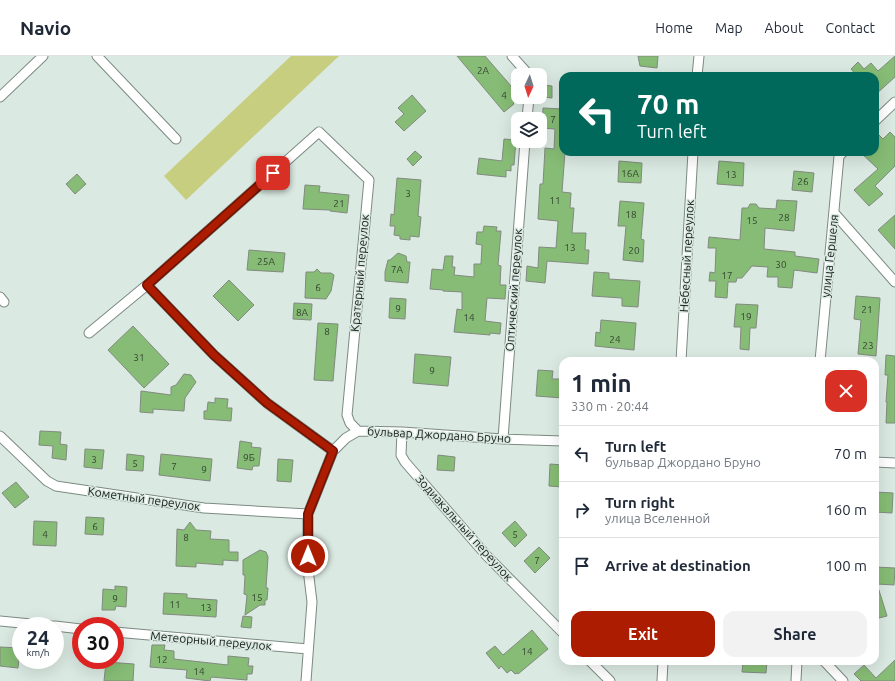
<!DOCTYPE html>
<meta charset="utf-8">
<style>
:root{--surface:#fff;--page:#f2f2f3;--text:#1f2937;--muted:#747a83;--line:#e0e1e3;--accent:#ab1c00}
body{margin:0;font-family:Ubuntu,sans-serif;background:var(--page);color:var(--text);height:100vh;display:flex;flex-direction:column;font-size:15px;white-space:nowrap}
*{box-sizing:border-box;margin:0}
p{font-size:13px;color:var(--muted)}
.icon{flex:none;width:22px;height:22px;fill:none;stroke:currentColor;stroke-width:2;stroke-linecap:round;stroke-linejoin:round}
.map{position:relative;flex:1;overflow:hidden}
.details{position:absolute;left:559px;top:301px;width:320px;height:308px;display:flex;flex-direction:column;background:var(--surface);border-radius:12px;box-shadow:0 4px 16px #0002}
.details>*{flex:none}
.top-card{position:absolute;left:559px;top:16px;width:320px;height:84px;border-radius:12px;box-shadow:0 4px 16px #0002;background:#00695c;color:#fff;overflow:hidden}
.needle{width:26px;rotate:184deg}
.tools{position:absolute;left:511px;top:12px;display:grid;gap:8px}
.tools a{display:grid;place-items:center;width:36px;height:36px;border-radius:8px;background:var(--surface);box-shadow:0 4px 16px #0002;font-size:20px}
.speed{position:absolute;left:12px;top:561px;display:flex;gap:8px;font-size:20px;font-weight:700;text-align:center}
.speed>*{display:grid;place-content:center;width:52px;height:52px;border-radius:50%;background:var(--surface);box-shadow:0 4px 16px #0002;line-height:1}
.speed small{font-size:10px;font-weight:400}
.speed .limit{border:6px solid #d22;background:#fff;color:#111}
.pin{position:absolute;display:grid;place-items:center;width:34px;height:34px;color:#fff;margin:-17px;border-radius:8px;box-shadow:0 2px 6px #0006}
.me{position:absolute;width:44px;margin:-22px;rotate:0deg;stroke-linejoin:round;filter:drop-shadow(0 0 3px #0008)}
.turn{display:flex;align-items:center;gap:14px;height:84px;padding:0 12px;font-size:18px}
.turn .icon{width:52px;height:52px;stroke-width:2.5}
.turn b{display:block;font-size:28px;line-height:34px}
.round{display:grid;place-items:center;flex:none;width:42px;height:42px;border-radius:12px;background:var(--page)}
.headline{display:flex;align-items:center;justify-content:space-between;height:68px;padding:0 12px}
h1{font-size:24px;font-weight:700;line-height:30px}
.cta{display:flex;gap:8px;margin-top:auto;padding:8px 12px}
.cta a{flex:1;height:46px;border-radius:12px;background:var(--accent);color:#fff;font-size:16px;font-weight:700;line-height:46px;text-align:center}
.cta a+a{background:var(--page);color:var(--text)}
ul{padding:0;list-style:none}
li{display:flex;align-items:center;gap:12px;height:56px;padding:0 12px;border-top:1px solid var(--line)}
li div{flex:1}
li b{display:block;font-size:15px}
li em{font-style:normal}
header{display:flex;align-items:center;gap:24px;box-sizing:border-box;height:56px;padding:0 20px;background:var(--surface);border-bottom:1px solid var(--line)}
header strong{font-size:19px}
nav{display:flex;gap:22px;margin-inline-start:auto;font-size:14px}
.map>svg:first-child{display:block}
</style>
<header>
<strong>Navio</strong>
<nav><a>Home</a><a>Map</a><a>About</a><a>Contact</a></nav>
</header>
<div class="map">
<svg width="895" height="625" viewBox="0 0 895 625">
<rect width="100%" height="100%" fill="#dae9e2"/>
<path fill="#c8ce7f" d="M291,0h48l-153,144 -22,-24z"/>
<path fill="#86bc75" stroke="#828a7f" d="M457,0h28l33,38v3h2l-7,6 1,1 -10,8z
M638,0h20l-1,12 -17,-2z
M895,0v21l-20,18v-19h-18l-6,-7 7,-7 6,7 7,-6 7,8z
M544,29l8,1v12l-9,-1z
M412,39l14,16 -22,20 -9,-9 9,-8 -6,-6z
M543,52l20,1v43h2l-3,40 9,1 -1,15h4l-2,25h14l-1,17h4l-1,14 -41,-3 -2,22 -19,-2 1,-15 11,2 1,-21 17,1 2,-27 -20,-2 2,-35h3l2,-36 9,1 1,-20 -13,-1z
M875,75l8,8 7,-7 5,5v29l-20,20 8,8 -14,12 -15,-16 24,-21 -18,-17h15z
M504,83l12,1 -2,25h-3v6l-5,-1v7l-29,-3 2,-16 23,3z
M415,95l7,6 -9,9 -6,-7z
M619,105l23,2 -1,20 -23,-1z
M719,105l25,2 -1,23 -26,-2z
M794,115l20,2 -2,19 -20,-2z
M77,118l9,10 -11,10 -9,-10z
M397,122l24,2 -3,36 3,1 -2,20 -9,-1v4l-10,-1v-3l-6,-1 1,-9h-5l1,-12 3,1z
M305,129l15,1 -1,6 30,3 -2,18 -17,-2v-1l-27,-1z
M777,144l20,1 -3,30 -29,-3 -1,21 31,3v4l24,3 -2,14 -23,-3 -2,18 -14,-1v-10h-11l1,-10 -16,-1 -10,12h-5l-1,4h-8l-1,16 -12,-1 1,-16h-7l1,-9 5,1 1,-25h-8l1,-11 31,3 2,-32h6l2,-4h6l3,4 17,1z
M620,145l24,2 -3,36 3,1 -1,22 -20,-2 3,-34h-8z
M895,159v34l-17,-19z
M484,170l13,1 -1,4h5l-3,34 3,1 -1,19h6l-1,14 -18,-1 -2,23 16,2 -1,11 -10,-1v2l-36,-3 3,-23 5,1v-18l-19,-1v-1l-13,-1 2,-20 11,1 2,-14h8l-1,11h3l-1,8 20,2v-13h7l1,-19 -6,-1 1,-12h6z
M249,194l36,3 -2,19 -36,-2z
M398,197l8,3 1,6h3l-2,21 -23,-2v-9l3,-12h2z
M317,213l4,4h10l3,2 -3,16 -5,8 -21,-1 1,-26h8z
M594,216l15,1v6l31,2 -2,26 -16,-1v-8l-30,-2z
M229,224l25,25 -16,16 -25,-25z
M856,240l24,2 -4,58 -18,-2 3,-34 -7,-1z
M390,242l16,1 -1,20 -16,-1z
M294,247l18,1 -1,16 -18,-1z
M736,248l22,1 -2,23h-6l-1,22 -9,-1 1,-22h-7z
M601,264l35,3 -2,27 -39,-4 1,-14 4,1z
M318,267l20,1 -5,57 -19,-1z
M133,270l36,38 -25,24 -36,-38z
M415,298l36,3 -3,29 -35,-3z
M886,299l9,1v67h-9l1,-21h-1l2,-27h-3z
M538,314l15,1 -1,8h11v19l-27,-2z
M184,318l7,1 5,7 -11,16 -1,13 -31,-2v4l-13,-1 1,-21 30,4v-8l5,-2z
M215,342l13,1 -1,9h5l-1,13 -27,-2v-8h3l1,-9 7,1z
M40,375l21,1 -1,12 7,1 -1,15 -14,-2 1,-12 -14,-1z
M240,385l12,2 -1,4 10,1 -2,18h-6l-1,4 -15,-2z
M85,393l19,1 -2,19 -18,-2z
M127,398l17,2 -1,15 -17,-1z
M161,398l51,5 -2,22 -51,-6z
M438,399l17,2 -1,14 -17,-1z
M278,403l15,1 -2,22 -14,-1z
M550,408l13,1v22l-14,-1z
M16,426l13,15 -14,11 -13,-15z
M875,436l18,1 -1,20 -17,-1z
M86,461l18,1 -1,17 -18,-1z
M34,465l23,1 -1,24 -23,-1z
M515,465l12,14 -12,12 -13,-14z
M190,466l6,8 15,1 -1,8 19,1v12h9v9l-15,-1v5l-27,-2v4l-20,-1 1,-37 7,1z
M539,491l11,11 -15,15 -11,-12z
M260,494l6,2 2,5 -2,31h2l-1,12h-2v5h-5l-15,10 2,-20 -3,-1 1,-19h-2v-15z
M875,511l20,1 -1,17 -17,-1 10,32 -12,3v-35h1l-1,-1z
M115,530l12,1 -1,20 -10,-1 -1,4h-13l1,-21 12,1z
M164,537l23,1v4l30,2 -1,17 -53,-3z
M243,560l9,1 -1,11 -10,-1z
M532,574l16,19 -30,25 -1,-1 -2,1 -4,-4 -4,3 -6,-7 -2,3 -13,-16 9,-7 8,9z
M152,589h13l-1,5 10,1v8l54,6v-9l21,2 -1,8h5l-1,8h-5v6l-36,-3 -1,4 -24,-3 1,-8 -37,-3z
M0,591l20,1 -2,20 -18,-2z
M895,604v21h-34l-7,-7 10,-9 12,13z
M743,605h24l-1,12 -24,-1z
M106,606l28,2 -1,17h-29z"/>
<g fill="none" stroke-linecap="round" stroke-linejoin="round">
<g stroke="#7c8a83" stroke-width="11">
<path id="street" d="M97,0l79,83
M512,0l17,19
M697,20l2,-20
M0,41l43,-41
M527,63l2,-22
M875,65l20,-19
M835,158l60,68
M147,229l67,70 53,48 66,48
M0,241l4,5
M89,277l58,-48 172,-153 50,48 -22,235 3,8 8,8
M681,305l12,-209
M820,305l19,-205 4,-4
M402,376l-1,23 4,7 81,93 77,78
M0,380l47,45 9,5 148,22 104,6
M503,383l22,-298
M875,406l20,1
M0,565l52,5
M55,570l26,3
M115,576l193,17
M590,605l20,20
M824,605l19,20
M306,625l6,-79 -4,-33v-55l25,-63 13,-13 12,-7 44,1 101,7 60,2
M662,625l1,-20
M796,625l1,-20"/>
</g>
<use href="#street" stroke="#fff" stroke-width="9"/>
</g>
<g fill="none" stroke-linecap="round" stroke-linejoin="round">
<g stroke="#6f1200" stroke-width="10">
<path id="route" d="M273,117l-126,112 67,70 53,48 66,48 -25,63v42"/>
</g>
<use href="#route" stroke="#ab1c00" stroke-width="7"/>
</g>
<g text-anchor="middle" stroke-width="3" stroke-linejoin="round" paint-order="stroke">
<g font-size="10" fill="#344531">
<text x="483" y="18">2А</text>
<text x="504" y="43">4</text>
<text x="553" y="67">7</text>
<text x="630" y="121">16А</text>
<text x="731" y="122">13</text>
<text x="803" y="129">26</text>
<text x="408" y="141">3</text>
<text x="555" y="148">11</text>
<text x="339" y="151">21</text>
<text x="631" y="162">18</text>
<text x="784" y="165">28</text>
<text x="752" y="168">15</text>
<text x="570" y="195">13</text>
<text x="634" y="198">20</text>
<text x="266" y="209">25А</text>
<text x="781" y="212">30</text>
<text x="397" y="217">7А</text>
<text x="727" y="223">17</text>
<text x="318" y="235">6</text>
<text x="398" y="256">9</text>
<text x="867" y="257">21</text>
<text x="302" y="260">8А</text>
<text x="746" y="264">19</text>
<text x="469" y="265">14</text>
<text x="327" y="279">8</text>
<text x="615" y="287">24</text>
<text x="868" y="293">23</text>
<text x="139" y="305">31</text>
<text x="432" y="318">9</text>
<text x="249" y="405">9Б</text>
<text x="94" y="407">3</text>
<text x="135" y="411">5</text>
<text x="174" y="414">7</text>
<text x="204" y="417">9</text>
<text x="95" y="474">6</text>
<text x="45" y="482">4</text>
<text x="515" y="482">5</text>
<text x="186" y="485">8</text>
<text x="537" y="508">7</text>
<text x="257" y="545">15</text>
<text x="115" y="546">9</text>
<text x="175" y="552">11</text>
<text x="206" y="555">13</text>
<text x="527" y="599">14</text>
<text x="162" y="607">12</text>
<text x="199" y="619">14</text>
</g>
<g font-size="12" fill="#181d1a" stroke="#dae9e2">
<text transform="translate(687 200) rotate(-87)" y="4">Небесный переулок</text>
<text transform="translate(830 200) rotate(-84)" y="4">улица Гершеля</text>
<text transform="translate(360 217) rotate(-85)" y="4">Кратерный переулок</text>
<text transform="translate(514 234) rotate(-86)" y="4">Оптический переулок</text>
<text transform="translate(439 379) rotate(3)" y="4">бульвар Джордано Бруно</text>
<text transform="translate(144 443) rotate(8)" y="4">Кометный переулок</text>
<text transform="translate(464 472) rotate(48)" y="4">Зодиакальный переулок</text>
<text transform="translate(211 585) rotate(5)" y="4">Метеорный переулок</text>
</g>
</g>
</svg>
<div class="tools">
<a><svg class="needle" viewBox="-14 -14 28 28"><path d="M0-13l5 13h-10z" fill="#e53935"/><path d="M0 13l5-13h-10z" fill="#747a83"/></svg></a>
<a><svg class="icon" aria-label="layers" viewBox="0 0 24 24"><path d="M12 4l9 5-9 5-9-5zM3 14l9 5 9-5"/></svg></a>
</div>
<div class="speed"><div>24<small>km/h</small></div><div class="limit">30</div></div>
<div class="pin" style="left:273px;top:117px;background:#d93025"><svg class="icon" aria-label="arrive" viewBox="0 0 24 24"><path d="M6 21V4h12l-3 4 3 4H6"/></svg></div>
<svg class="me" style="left:308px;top:500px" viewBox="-20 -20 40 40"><circle r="17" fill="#ab1c00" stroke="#fff" stroke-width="3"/><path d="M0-11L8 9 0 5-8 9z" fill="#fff"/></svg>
<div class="top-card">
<div class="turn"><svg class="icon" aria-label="left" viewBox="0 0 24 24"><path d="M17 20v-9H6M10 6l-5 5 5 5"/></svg><div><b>70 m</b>Turn left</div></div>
</div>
<section class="details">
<div class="headline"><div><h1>1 min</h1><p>330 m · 20:44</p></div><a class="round" style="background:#d93025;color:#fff"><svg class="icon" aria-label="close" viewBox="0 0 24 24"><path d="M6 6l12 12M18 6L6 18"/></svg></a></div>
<ul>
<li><svg class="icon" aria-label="left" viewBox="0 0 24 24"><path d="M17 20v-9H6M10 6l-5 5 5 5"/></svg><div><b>Turn left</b><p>бульвар Джордано Бруно</p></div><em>70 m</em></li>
<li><svg class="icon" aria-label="right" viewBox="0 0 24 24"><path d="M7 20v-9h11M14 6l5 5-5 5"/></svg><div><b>Turn right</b><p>улица Вселенной</p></div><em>160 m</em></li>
<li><svg class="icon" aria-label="arrive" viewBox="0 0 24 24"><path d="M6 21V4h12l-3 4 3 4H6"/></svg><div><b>Arrive at destination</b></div><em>100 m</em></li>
</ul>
<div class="cta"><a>Exit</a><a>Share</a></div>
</section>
</div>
